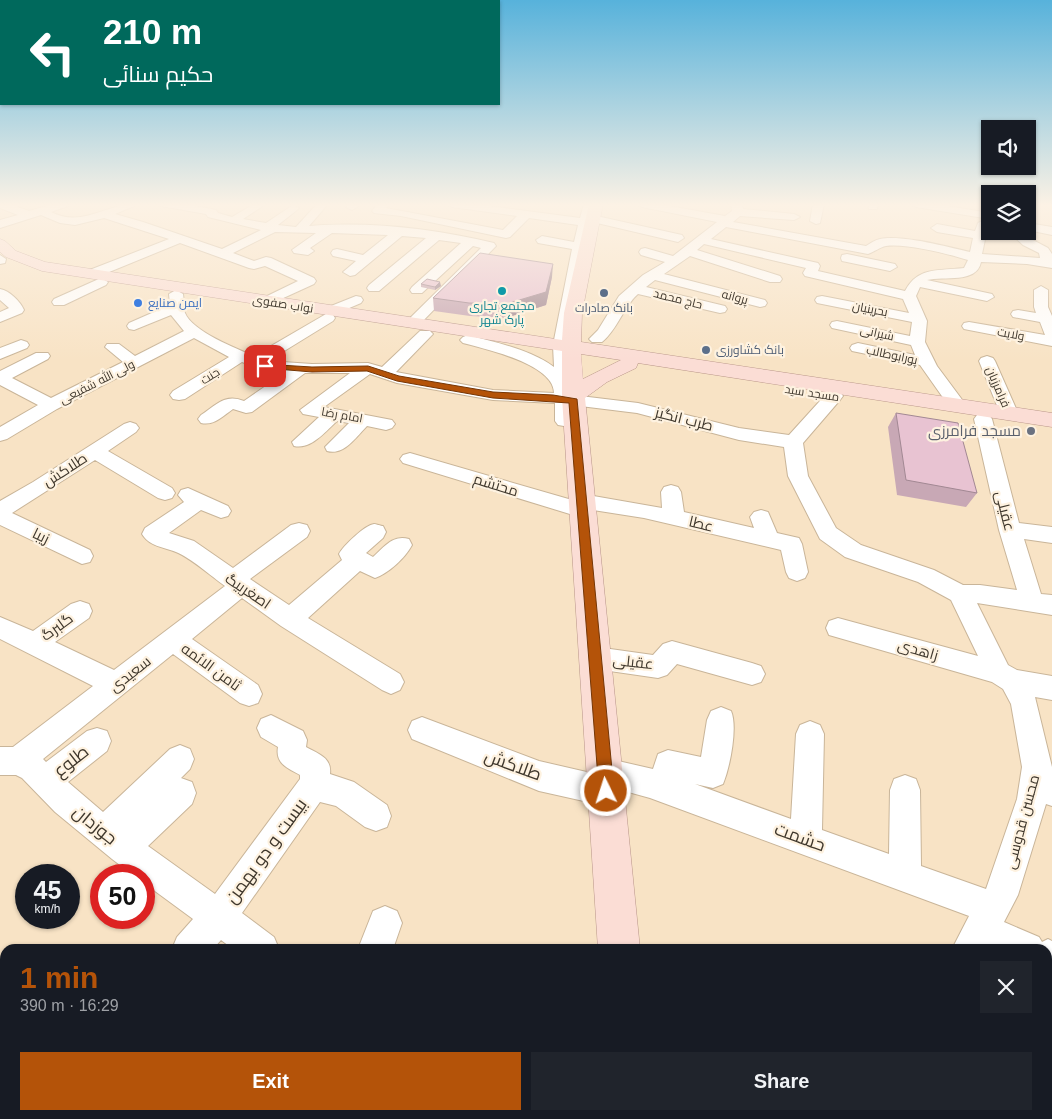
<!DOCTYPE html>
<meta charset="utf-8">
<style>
:root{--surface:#171b24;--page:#20242c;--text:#f1f3f6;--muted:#9ea1a6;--accent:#b45309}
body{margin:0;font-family:Helvetica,Cairo,sans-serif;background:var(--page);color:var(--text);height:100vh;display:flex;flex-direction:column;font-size:19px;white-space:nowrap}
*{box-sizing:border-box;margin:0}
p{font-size:16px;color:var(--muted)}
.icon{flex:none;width:28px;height:28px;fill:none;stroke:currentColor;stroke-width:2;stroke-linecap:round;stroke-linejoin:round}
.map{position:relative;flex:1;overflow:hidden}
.details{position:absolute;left:0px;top:944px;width:1052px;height:176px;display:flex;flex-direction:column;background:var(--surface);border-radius:15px 15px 0 0;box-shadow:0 1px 4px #0004}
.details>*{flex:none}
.banner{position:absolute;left:0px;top:0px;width:500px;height:105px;box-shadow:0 1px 4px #0004;background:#00695c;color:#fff;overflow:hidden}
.buttons{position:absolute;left:981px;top:120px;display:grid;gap:10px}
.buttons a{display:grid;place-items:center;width:55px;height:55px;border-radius:0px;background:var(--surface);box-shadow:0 1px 4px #0004;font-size:25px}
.speed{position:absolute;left:15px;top:864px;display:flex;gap:10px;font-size:25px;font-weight:700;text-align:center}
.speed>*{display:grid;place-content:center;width:65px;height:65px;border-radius:50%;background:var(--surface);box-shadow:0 1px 4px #0004;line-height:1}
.speed small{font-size:12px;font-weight:400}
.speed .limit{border:8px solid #d22;background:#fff;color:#111}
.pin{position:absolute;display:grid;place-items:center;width:42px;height:42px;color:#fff;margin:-21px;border-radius:10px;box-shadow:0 2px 8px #0006}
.me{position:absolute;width:55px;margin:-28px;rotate:356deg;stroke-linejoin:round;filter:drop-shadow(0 0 4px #0008)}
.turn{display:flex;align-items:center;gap:18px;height:105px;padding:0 20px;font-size:22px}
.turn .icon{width:65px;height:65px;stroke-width:2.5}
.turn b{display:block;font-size:35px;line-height:42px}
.round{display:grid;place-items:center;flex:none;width:52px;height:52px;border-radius:0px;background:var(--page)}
.head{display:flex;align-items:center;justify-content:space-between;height:85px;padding:0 20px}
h1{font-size:30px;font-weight:800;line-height:38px;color:var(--accent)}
.primary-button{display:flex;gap:10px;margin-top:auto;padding:10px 20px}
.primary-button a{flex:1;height:58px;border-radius:0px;background:var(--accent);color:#fff;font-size:20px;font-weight:800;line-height:58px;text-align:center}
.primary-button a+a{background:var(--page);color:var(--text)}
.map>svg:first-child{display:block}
</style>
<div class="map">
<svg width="1052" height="1119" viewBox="0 0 1052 1119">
<rect width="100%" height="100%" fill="#f8e3c5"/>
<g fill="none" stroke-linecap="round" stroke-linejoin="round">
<g stroke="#c9b599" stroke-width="2">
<path id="minor" d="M0,204h10l19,7 25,-7h15l-1,2 -17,6c30,16 55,-8 84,-8l-1,2 -19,8 28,8 79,27 39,-19 -53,-13 -2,-3 -45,-8 -1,-2h23l29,5 4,1 2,3 14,4 22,-13h12l-23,15 23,4 27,-18 6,3 -2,2 -19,15 18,2 21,-23h11l-19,22c61,-5 127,3 185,17l2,3 -78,80h-10l-2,-3 2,-3 73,-72 -8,-2 -51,47h-10l-2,-3 2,-3 49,-44 -22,-3 -60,51h-10l-2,-3 2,-3 57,-47 -24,-2 -47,39 -5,1 -7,-4 13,-11 -23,-5 -2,-3 2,-3 4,-1 26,6 25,-20 -56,-2 -22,15 4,3 -6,4 -14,-2 -2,-3 24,-17 -41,-1 -42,21 21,8 12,-4 5,1 43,20 2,3 -2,3 -46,21 -5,-1 -2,-3 2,-3 35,-17 -33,-15 -11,3 -5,-1 -69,-25 -83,34h-10l-2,-3 2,-3 82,-32 -65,-21 -29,7 -15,-2 -19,-8 -41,13v-8l18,-5 -18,-7z
M349,204h13l-10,6 -6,-3z
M378,204h10l-2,4 117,22 14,-14 -65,-9 -6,-3h28l106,14 4,-14h10l-2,11 90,20 2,3 -6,4 -81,-19 -2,2 -5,1 -4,18 7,4 -2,3h-7l-15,94 3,50 66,8 101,25 50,7 39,-43 6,-1 6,1 3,4 -3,4 -37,43 5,33 28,52 25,17 73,25 29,15h17l37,5 -18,-60 -25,-111 3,-4 6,-1 6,1 3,4 27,104 33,4v16l-28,-4 17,55 11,1v20l-75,-12 31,62 9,5 35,6v24l-17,-3 17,70v39l-6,-2 -28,91 -14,27 35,15 3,5 6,-3 4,2v36l-4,-2v-26h-96l17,-33 -319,-118 -29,-8 -4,12 -11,4 -67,-15 -127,-52 -4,-9 4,-9 10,-4 117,44 52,12 4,-11 10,-4 48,11 5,-15 10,-4 33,7 6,-37 4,-9 10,-4 10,4c7,16 -1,56 -8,73l-10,4 -18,-4 96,35 5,-85 4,-9 10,-4 10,4 4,9 -2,96 67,24 1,-64 4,-11 11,-4 11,4 4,11 1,76 65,23 31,-90 5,-32 -11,-63 -8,-15 -11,-7 -163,-47 -3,-7 3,-7 9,-3 140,38 -27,-56 -33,-18 -73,-25 -25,-18 -32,-63 -4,-29 -45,-7 -102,-27 -65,-8 1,16 -3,4 -6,1 -6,-1 -3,-4v-18l-62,-3 -96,-17 -27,-9 -46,33 68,13 3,4 -3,4 -6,2 -19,-4c-11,11 -23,30 -40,25l-2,-4 24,-24 -12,-2c-11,10 -26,29 -43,25l-2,-4 27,-25 -16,-3 -3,-4 50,-37h-45l-53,39 -6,1 -13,-4c-10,7 -19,17 -32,14l-3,-4 3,-4c15,-10 24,-22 43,-14l42,-29 -21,-1 -23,-9 -57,37 -6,1 -6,-1 -3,-4 3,-4 56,-34 -35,-19 -137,71 -50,30 -7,2v-14l38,-22 -38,-20v-14l36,-18h12l2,3 -2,3 -36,19 39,20 72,-36 -18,-15 2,-3h12l16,12 49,-25 -13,-16 -37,15 -5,-1 -2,-3 2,-3 41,-18 -1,-11 7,-4 7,4c1,6 0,14 2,19 7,18 52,36 69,43l72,-42 -2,-3 2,-3 30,-12 5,1 2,3 -2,3 -28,12 2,3 -2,3 -65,40 44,3 56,-1 14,4 38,-36h10l3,3 -37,38 97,18 61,3c0,-29 -69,-44 -91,-50l-3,-3 3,-3 5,-2c29,8 61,14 86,32l-1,-22 19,-96 -34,-6 -2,-3 6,-4 32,6 4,-17 -49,-7 -19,19 -4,1 -105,-22 -27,-3 -2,-2z
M636,204h22l67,12 7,-5 -1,-7h10l2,5 51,5 6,3 -6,3 -54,-4 -7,6 133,24c5,-3 9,-6 14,-7 20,-5 69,8 90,13l3,-14 -36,-6 -6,-4 6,-4 38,7 3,-8 4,-2 6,4 -6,29 58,4 -1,-5 -16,-8 -15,-14h14l9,8 17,9 4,6v14l-25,-4 -46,-2c-4,22 -38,14 -54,18l65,14 2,3 -7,4 -67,-14 -4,9 11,25 -2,21 12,24 29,39 -3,4 -6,1 -6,-1 -31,-44 -68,-14 -2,-3 2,-3 6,-2 57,12 -4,-10 -79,-17 -2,-3 2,-3 5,-1 73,15 2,-14 -95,-19 -2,-3 2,-3 5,-1 87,17 -6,-14 -98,-23 -2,-3 3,-5 -102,-24 -7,6 83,26 2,3 -2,3h-10l-80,-26 -26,18 101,26 2,3 -2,3 -5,1 -105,-27 -9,7 79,19 2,3 -2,3 -5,1 -82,-19c-15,13 -20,35 -36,48h-10l-3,-3 9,-9 21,-34 24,-21 22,-13 -24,-7 -2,-3 2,-3 4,-1 28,8 44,-34 -75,-15zM726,227l142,27c6,-2 12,-7 18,-8 19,-3 63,8 82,14l-4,8c-24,3 -46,-2 -59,23l-87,-20 2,-5 -2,-3 -107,-24z
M813,204h11l-4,19 -4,1 -6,-3z
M868,204h10l-1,5h-8z
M910,204h25l55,9v6l-74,-12z
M1028,223l24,4v8l-24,-5z
M847,254l48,10 2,3 -7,4 -48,-10 -1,-3 1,-3z
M0,255l6,4 -1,4 -5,1z
M101,278l7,4 -2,3 -42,20h-10l-2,-3 2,-3z
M1041,286l7,4v17l4,9v30l-83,-16 -5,-1 -2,-3 2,-3 5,-1 76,13 -5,-13 -27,-5 -2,-3 2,-3 5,-1 18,3 -2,-6v-17z
M0,289c10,2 20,12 24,21l-2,3 -22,9v-10l9,-4 -9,-8z
M21,340l6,2 2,3 -2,3 -27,11v-11z
M987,356l6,2 2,3 23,52 -3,4 -6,1 -6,-1 -3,-4 -21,-52 2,-3z
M130,422l6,2 3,4 -3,4 -28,19 64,37 3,5 -3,5 -7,2 -7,-2 -63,-38 -83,53 78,37 3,6 -3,6 -8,2 -82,-39v-24l33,-19 91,-58z
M410,453l162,47 3,-4 7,-2 80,14 -1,-16 3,-5 7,-2 7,2 3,5 3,20 70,16 -4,-11 4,-5 7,-2 7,2 9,21 22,5 3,6 6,28 -3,6 -8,3 -8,-3 -3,-6 -5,-22 -137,-32 -51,-8 -3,6 -7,2 -180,-55 -3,-4 3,-4z
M188,488l40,18 3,5 -3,5 -7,2 -20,-8 -32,23 25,8 39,27 58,-43 8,-2 8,2 3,6 -3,6 -57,42 39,26 53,-45 -3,-6c4,-8 26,-29 35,-30 2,0 7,2 9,2l3,6 -3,6 -17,15 7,4c11,-10 20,-23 36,-18l3,6c-7,13 -23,28 -37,33l-15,-7 -52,47 92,56 4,8 -4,8 -9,4 -9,-4 -101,-64 -39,-28 -50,41 66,46 4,9 -4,9 -9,3 -9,-3 -67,-49 -130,105 3,3 41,-31 10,-3 10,3 4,10 -4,10 -39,31 35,30 67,-63 10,-4 10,4 4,10 -4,10 -9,9 11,4 4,11 -4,11 -44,42 67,48 85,-115v-4c-12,-7 -25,-11 -22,-28l-17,-10 -4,-9 4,-9 10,-4 32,16 4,9 -1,7c13,7 26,11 24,27l24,8 33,23 4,11 -4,11 -11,4 -11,-4 -29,-21 -16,-4 -78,111 32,24 5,12h-46l-12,-9 -8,9h-41l5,-12 16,-18 -49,-36v-8h-11l-21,-16 -57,-47 -33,-34 -6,-3h-16v-28h13l80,-61 -93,-47v-22l33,14 38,-27 9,-3 9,3 3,7 -3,7 -34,24 59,28 111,-84c-14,-10 -34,-28 -49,-34 -13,-5 -27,-6 -34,-18l3,-6 39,-26 -6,-7 3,-5z
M672,641l80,22 9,3 4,8 -4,8 -9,3 -75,-21 -10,11 -9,3 -62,-9 -9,-3 -4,-8 4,-8 9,-3 57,8 10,-11z
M385,906l12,5 5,12 -9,26h-35l15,-38z
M5,1096v19h24l-1,4h-28v-20z
M229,1115h41l-1,4h-39z
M395,1115h79l1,4h-81z
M586,1115h40v4h-40z
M894,1115h40v4h-40z"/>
</g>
<g stroke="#b89588" stroke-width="1">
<path id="major" d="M589,204h14l-21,109 -1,29 471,71v14l-414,-64 -2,5 -29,14 -22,16 55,551h-42l-36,-552v-46l-520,-80 -36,-14 -6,-5v-13l5,2 11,10 29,11 517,78 2,-27zM581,354l40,6 -38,19z
M608,1115h50l2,4h-50z"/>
</g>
<use href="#minor" fill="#fff" fill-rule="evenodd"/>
<use href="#major" fill="#fbddd5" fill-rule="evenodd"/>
</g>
<path fill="#c8a8b5" d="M552,277l-6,28 -40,13 -36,-2 -36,-5 -1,-13z
M421,284l20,2 -6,4 -14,-3z
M896,413l81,80 -11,14 -69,-12 -9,-68z"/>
<path fill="#a28893" d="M553,264l-1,13 -6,28 -40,13v-14z
M440,282l1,4 -6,4v-3z"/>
<path fill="#e8c3d2" stroke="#a28893" d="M480,253l73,11 -7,28 -40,12 -37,-1 -36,-5z
M427,279l13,3 -5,5 -14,-3z
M896,413l62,10 19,70 -71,-13z"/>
<linearGradient id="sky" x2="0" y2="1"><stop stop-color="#57b2db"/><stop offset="0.57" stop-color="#fcf2e5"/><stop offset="1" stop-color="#fcf2e5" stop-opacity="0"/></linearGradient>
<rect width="1052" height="360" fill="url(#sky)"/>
<path fill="#b45309" stroke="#753606" d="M262,364l50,3 56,-1 31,10 94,16 60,3 24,4 37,392 -2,5 -6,3 -5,-3 -2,-5 -30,-388 -76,-5 -96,-17 -30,-10 -55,1 -47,-4h-3z"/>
<circle fill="#0f9aa8" stroke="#fef2e0" stroke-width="2" cx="502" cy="291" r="5"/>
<g fill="#5c6f8a" stroke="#fef2e0" stroke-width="2">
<circle cx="604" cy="293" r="5"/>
<circle cx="706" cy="350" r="5"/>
</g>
<circle fill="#3f7fe0" stroke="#fef2e0" stroke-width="2" cx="138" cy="303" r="5"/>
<circle fill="#6b7280" stroke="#fef2e0" stroke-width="2" cx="1031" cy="431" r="5"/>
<g text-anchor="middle" stroke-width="4.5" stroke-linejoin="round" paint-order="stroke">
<g font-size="12" fill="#3f372c" stroke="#fef2e0">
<text transform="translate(735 297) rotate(15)" y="4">پروانه</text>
<text transform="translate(678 299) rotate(14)" y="4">حاج محمد</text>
<text transform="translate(283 304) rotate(9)" y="4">نواب صفوی</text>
<text transform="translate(870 309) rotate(11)" y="4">بحرینیان</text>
<text transform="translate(877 333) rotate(12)" y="4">شیرانی</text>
<text transform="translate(1011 334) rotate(10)" y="4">ولایت</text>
<text transform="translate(892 355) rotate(12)" y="4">پورابوطالب</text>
<text transform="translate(210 376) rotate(-32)" y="4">جنت</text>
<text transform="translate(97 382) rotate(-27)" y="4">ولی الله شفیعی</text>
<text transform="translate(998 387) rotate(67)" y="4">فرامرزیان</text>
<text transform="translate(812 393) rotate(9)" y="4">مسجد سید</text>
<text transform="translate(342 415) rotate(10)" y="4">امام رضا</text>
</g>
<g font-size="12" fill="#366cbe" stroke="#fef2e0" text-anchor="start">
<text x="148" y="307">ایمن صنایع</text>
</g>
<g font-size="12" fill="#0d838f" stroke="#fef2e0">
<text x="502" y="310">مجتمع تجاری<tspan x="502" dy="14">پارک شهر</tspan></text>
</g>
<g font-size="12" fill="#4e5e75" stroke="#fef2e0">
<text x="604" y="312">بانک صادرات</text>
<text x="716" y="354" text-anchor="start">بانک کشاورزی</text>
</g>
<g font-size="15" fill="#3f372c" stroke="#fef2e0">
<text transform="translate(684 419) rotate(14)" y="5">طرب انگیز</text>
<text transform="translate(65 470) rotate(-33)" y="5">طلاکش</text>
<text transform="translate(496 485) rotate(17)" y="5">محتشم</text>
<text transform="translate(1005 511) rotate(76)" y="5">عقیلی</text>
<text transform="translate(701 524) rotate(13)" y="5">عطا</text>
<text transform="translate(41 536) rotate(26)" y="5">زیبا</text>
<text transform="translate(248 591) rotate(34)" y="5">اصغربیگ</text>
<text transform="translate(57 627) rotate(-36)" y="5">گلبرگ</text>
<text transform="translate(918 650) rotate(16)" y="5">زاهدی</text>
<text transform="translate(633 662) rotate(6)" y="5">عقیلی</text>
<text transform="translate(211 667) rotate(36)" y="5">ثامن الائمه</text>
<text transform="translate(130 674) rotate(-38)" y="5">سعیدی</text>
<text transform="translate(1022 822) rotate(-75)" y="5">محسن قدوسی</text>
</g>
<g font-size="15" fill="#5b616d" stroke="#fef2e0" text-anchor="end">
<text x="1021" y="436">مسجد فرامرزی</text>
</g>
<g font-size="18" fill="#3f372c" stroke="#fef2e0">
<text transform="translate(71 761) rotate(-38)" y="6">طلوع</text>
<text transform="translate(513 765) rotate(20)" y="6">طلاکش</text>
<text transform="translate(95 825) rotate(39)" y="6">جوزدان</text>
<text transform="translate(800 837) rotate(20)" y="6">حشمت</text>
<text transform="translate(266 851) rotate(-54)" y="6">بیست و دو بهمن</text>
</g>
</g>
</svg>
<div class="buttons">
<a><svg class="icon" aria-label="sound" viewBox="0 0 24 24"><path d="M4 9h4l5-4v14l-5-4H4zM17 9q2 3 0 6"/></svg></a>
<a><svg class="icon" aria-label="layers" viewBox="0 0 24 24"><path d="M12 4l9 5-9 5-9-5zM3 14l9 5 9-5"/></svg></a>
</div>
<div class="speed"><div>45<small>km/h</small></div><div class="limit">50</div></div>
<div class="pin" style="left:265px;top:366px;background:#d93025"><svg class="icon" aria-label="arrive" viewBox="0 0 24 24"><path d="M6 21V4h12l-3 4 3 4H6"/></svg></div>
<svg class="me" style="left:606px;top:791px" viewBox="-20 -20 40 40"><circle r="17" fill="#b45309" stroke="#fff" stroke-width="3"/><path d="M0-11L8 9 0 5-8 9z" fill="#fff"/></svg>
<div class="banner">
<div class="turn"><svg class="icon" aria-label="left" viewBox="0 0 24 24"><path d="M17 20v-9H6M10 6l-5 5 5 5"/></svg><div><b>210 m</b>حکیم سنائی</div></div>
</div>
<section class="details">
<div class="head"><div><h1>1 min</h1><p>390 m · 16:29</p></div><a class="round"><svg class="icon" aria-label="close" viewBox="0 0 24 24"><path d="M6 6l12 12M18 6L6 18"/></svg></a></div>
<div class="primary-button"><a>Exit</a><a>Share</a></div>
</section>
</div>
